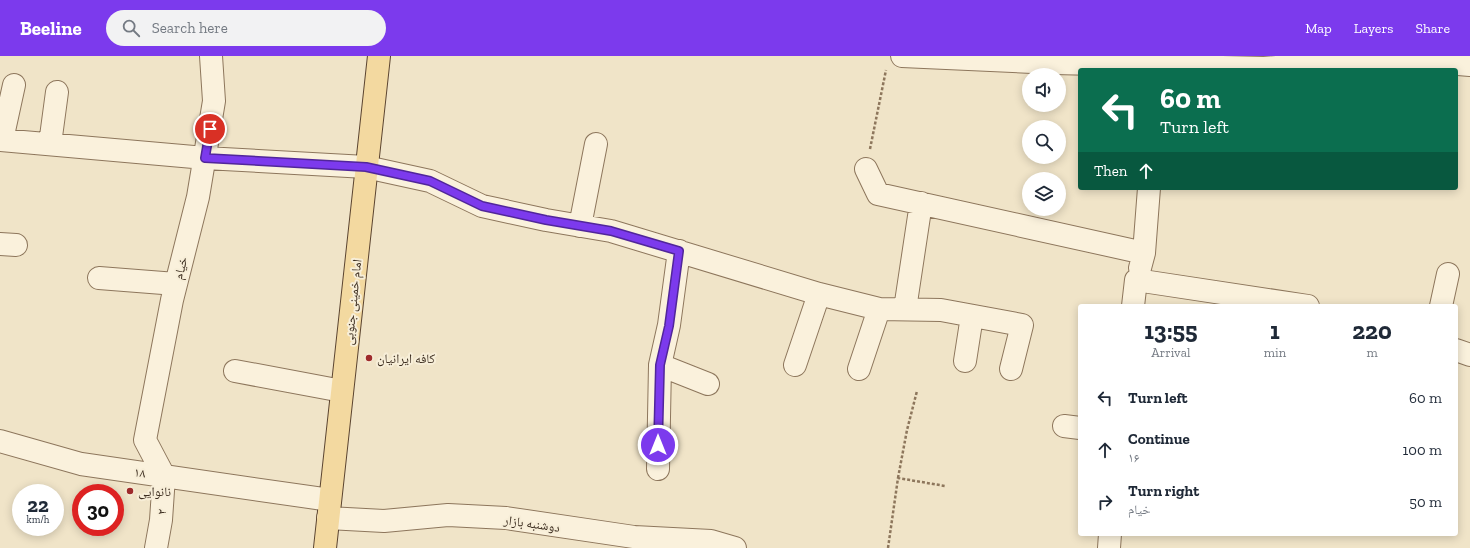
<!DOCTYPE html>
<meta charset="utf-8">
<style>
:root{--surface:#fff;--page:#f2f2f3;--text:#1f2937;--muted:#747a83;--accent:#7c3aed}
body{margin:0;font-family:"Zilla Slab","Noto Naskh Arabic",serif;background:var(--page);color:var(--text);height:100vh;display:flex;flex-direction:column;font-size:15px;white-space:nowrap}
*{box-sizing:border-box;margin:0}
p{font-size:13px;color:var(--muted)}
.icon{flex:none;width:22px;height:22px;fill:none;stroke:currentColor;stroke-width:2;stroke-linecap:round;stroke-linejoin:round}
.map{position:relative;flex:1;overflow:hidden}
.details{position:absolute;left:1078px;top:248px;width:380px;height:232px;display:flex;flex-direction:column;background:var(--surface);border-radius:4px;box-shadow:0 2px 10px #0003}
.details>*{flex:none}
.top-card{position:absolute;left:1078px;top:12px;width:380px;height:122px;border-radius:4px;box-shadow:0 2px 10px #0003;background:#0b6e4f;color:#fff;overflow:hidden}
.tools{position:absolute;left:1022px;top:12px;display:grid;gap:8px}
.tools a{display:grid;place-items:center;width:44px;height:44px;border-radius:50%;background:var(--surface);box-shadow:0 2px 10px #0003;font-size:20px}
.speed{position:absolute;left:12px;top:428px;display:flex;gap:8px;font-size:20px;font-weight:700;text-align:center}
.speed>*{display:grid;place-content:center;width:52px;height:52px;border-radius:50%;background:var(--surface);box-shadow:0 2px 10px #0003;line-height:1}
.speed small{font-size:10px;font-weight:400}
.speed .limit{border:6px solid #d22;background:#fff;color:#111}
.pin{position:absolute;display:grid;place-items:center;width:34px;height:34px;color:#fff;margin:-17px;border:2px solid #fff;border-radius:50%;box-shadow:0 1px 4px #0007}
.me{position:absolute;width:44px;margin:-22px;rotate:0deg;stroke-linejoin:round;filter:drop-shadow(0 0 3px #0008)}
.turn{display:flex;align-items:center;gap:14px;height:84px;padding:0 16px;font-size:18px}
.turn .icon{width:52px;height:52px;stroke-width:2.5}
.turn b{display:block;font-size:28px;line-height:34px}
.then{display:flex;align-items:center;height:38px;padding:0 16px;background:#0003;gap:8px;font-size:15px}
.eta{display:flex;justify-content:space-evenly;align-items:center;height:68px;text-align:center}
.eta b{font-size:24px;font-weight:700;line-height:28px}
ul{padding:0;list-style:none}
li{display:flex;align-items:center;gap:12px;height:52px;padding:0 16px}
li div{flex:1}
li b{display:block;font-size:15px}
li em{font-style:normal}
header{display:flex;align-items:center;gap:24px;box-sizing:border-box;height:56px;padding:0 20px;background:var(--accent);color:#fff}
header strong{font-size:19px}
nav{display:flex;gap:22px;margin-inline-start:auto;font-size:14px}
.search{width:280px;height:36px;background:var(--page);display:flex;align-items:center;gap:10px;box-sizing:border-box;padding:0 14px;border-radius:22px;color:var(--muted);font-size:15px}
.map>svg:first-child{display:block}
</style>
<header>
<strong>Beeline</strong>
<div class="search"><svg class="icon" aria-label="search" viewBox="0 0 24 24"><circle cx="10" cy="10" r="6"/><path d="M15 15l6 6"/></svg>Search here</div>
<nav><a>Map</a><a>Layers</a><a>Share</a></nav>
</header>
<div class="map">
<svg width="1470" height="492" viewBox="0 0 1470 492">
<rect width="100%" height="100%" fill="#f0e4c8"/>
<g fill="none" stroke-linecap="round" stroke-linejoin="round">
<g stroke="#8d765c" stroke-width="24">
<path id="minor" d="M902,0l152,7 210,5 123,-10 83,7
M0,84l205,18 161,9 64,14 52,25 64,14 65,11 208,63 60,15 62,1 81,15 -11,44
M2,84l12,-55
M50,88l7,-52
M866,113l12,25 266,59
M580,170l16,-82
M0,188l16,1
M1140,212l4,-15 5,-65
M99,222l77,6
M1133,250l3,-26 172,26
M1441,250l7,-32
M905,253l16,-106
M1456,294l14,5
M965,305l7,-45
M660,309l48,19
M795,309l24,-71
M859,313l20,-60
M235,315l107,20
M1064,370l16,2
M0,385l81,23 249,36
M658,413l2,-104 9,-40 10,-74
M328,462l56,3 64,-6 58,3 128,19 77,4 24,7
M156,492l5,-28 3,-44 -19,-36 27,-140 26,-103 16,-96 -3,-45
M1109,492l1,-14"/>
</g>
<g stroke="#5b4430" stroke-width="24">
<path id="major" d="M325,492l54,-492"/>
</g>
<path stroke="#8d765c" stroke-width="2.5" stroke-dasharray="3 2" stroke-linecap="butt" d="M870,93l16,-79
M898,422l9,-48 10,-39
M888,492l10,-70 47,8"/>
<use href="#minor" stroke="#faf1dc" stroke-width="22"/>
<use href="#major" stroke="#f3d9a0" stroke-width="22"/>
</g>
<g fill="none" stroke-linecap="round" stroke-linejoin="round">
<g stroke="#51269a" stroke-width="10">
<path id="route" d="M210,73l-5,29 161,9 64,14 52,25 64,14 65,11 68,20 -10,75 -9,39 -2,80"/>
</g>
<use href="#route" stroke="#7c3aed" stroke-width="7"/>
</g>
<g fill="#9e2a2b" stroke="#f7eed8" stroke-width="1.5">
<circle cx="369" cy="302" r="4"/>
<circle cx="130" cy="435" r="4"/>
</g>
<g text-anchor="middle" stroke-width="4" stroke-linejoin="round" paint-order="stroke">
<g font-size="13" fill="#3d2e20" stroke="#f7eed8">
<text transform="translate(180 212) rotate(-76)" y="5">خیام</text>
<text transform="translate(352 246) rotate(-84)" y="5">امام خمینی جنوبی</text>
<text transform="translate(140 416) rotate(8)" y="5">۱۸</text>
<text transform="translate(161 456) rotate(-85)" y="5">۲</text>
<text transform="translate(532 467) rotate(8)" y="5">دوشنبه بازار</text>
</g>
<g font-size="13" fill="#3d2e20" stroke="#f7eed8" text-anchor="start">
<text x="377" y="307">کافه ایرانیان</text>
<text x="138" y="440">نانوایی</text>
</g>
</g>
</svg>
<div class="tools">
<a><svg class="icon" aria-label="sound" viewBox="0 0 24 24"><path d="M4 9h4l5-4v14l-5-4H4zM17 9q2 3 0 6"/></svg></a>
<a><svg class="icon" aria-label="search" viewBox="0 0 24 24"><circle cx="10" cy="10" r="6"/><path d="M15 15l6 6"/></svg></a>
<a><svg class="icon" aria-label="layers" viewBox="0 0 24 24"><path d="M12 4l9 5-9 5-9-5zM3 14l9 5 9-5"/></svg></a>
</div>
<div class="speed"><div>22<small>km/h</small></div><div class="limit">30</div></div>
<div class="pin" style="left:210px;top:73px;background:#d93025"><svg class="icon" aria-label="arrive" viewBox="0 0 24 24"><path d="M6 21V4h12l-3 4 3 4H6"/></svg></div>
<svg class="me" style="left:658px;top:389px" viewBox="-20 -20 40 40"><circle r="17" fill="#7c3aed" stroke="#fff" stroke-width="3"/><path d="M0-11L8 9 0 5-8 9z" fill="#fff"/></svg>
<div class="top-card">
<div class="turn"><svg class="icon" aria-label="left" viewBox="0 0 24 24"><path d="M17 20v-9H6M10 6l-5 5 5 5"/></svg><div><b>60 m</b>Turn left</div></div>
<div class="then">Then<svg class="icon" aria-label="ahead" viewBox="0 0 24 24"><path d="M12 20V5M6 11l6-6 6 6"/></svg></div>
</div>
<section class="details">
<div class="eta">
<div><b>13:55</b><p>Arrival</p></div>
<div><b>1</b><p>min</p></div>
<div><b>220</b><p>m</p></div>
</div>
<ul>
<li><svg class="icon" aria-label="left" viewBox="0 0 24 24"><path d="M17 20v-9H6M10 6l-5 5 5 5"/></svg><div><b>Turn left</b></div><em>60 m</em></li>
<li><svg class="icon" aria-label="ahead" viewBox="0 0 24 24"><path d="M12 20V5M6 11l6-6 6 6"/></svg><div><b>Continue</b><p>۱۶</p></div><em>100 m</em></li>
<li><svg class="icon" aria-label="right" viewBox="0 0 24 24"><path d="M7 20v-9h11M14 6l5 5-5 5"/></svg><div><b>Turn right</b><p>خیام</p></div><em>50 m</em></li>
</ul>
</section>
</div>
